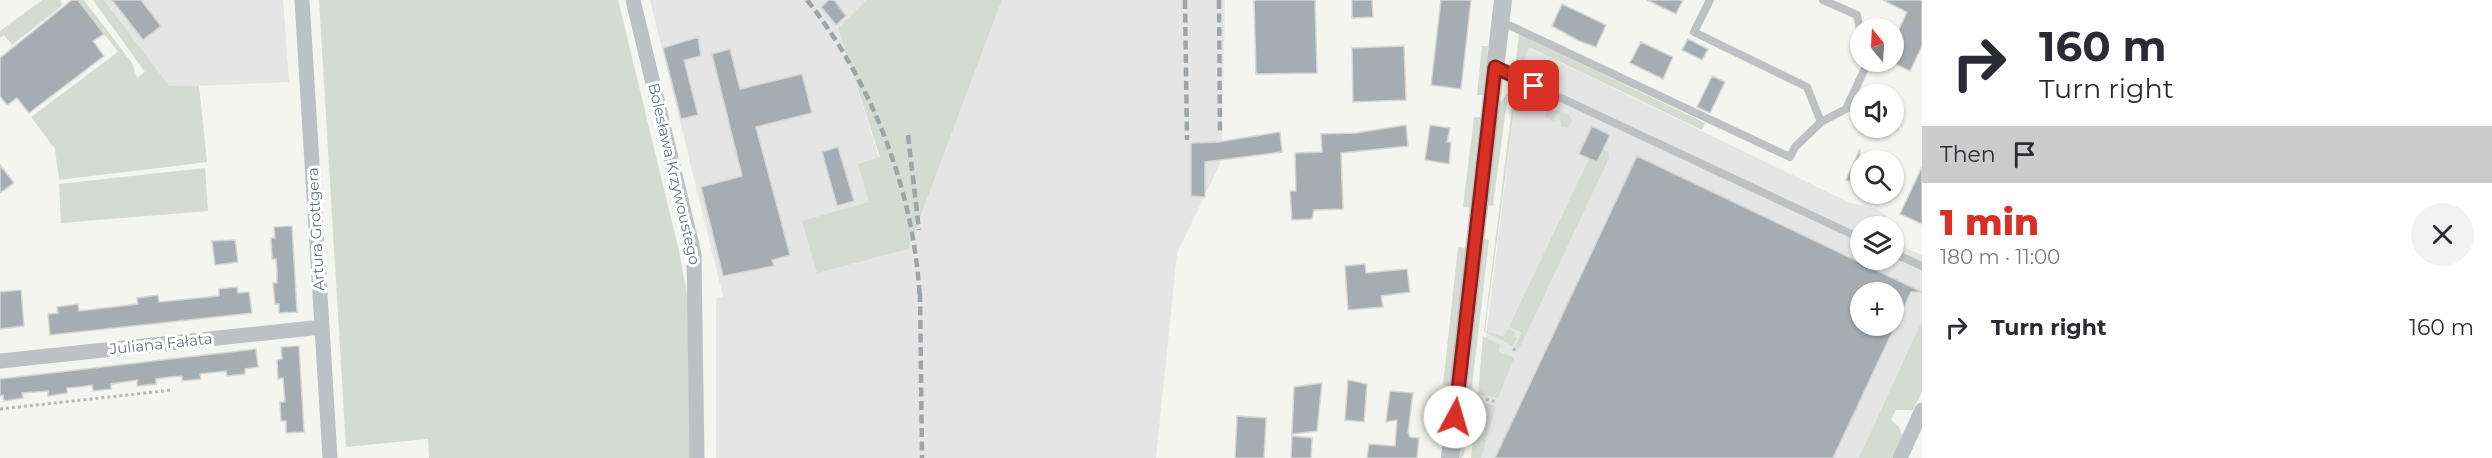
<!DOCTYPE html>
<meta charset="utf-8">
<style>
:root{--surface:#fff;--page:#f2f2f3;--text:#2b2b33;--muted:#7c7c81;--accent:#d93025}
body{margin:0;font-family:Montserrat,sans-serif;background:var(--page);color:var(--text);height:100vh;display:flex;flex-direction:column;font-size:22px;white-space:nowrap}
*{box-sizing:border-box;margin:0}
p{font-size:20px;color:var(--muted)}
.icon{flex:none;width:33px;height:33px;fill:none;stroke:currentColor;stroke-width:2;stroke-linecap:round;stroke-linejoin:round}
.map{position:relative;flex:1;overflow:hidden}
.details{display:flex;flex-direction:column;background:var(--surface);width:570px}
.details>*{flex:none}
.hud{background:#fff;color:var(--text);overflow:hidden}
.needle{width:39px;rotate:342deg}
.buttons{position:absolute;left:1850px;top:18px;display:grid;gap:12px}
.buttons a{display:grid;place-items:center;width:54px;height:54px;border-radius:50%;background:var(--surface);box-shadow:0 2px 4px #0004;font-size:30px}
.pin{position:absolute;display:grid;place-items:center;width:51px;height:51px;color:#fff;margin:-26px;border-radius:12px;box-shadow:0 3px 9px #0006}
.me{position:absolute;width:66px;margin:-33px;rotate:6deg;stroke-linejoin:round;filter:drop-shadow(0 0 4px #0008)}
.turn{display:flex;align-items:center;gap:21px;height:126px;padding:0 18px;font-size:27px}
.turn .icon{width:78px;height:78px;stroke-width:2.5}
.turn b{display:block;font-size:42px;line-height:51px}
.then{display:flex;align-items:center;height:57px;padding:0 18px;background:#0003;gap:12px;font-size:22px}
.round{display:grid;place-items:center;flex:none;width:63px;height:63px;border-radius:32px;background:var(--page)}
.summary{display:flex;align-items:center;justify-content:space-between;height:102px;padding:0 18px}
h1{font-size:36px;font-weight:800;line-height:45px;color:var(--accent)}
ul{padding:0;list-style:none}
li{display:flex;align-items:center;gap:18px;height:84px;padding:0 18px}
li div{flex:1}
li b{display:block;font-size:22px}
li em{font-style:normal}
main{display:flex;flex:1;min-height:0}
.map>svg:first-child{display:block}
</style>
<main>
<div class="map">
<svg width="1922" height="458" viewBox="0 0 1922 458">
<rect width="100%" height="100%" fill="#f4f4f0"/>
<path fill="#e4e5e4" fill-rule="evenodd" d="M104,0h179l6,82 -120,5z
M650,0h216l-28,28 70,221 94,-249h223l-3,141h-4l2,23 -43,89 -21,205h-440v-159l7,-3z
M1528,47l322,156 26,6 11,7 -5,10h-22v34h33v-18l29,13v97l-35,74 -6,32h-410l47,-380zM1860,292h33v34h-33z"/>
<path fill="#d5dad2" d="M42,0h18l3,5 -51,40 -8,-10 -4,3v-7z
M78,0h6l48,63 5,15 8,-6 -52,-72h11l65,86h30l8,76 -148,18 -4,-31 -24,-32 87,-65z
M319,0h299l61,251 9,48 2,159h-261l-1,-19 -82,8z
M866,0h136l-94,249 -91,24 -15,-52 67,-19 -11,-38 22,-7 -42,-129z
M1519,34l186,89 -3,7 -173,-83 -9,23 -5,-2z
M1482,46h6l-4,49h-7z
M1514,92l55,23 3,5 -4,8 -7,-2 -1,-11 -4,-1 -2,7 -9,-4 3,-9 -32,-14 -31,237 18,6 5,-8 7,3 -1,4 3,2 -4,8 -29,-15z
M1508,93l-15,113 -6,-1 11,-100z
M1474,117h6l-10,91 -7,-1z
M1603,149l5,3 1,6 -90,191 -4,-2 7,-14 -13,-6 80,-168 8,3z
M205,168l3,43 -147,12 -2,-39z
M1483,239l6,1 -25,215 -3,3 -3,-1z
M1458,247l8,1 -16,138 -7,-1z
M1922,321v71l-9,18h-17l-5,10 8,7 3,9 -10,22h-33z
M1483,336l17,9 -2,6 16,7 -16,40 -20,-4z
M1477,402l19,4 -15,52h-10z"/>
<path fill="#a6adb2" stroke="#d5d5d3" stroke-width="1.5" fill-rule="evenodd" d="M72,0h6l26,34 -11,7 11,15 -75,57 -12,-15 -10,7 -7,-9v-38z
M112,0h29l20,26 -18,14z
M829,0h5l12,16 -10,9 -15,-18z
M1254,0h61l2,73 -61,1z
M1352,0h20l1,17 -21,1z
M1441,0h30l-10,89 -30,-4z
M1647,0h36l-7,14z
M1883,0h39v46l-12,25 -17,-8v-21l14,-30z
M1562,4l44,21 -10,22 -17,-6 -27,-15z
M698,37l3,19 -17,4 14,55 -17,4 -18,-71z
M1688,39l20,10 -6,11 -20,-10z
M1641,42l32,15 -10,22 -33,-16z
M1404,46l2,54 -53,2 -1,-54z
M730,49l10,40 62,-15 10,39 -56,14 34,128 -18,5 2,6 -51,10 -22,-89 41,-11 -30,-122z
M1712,76l13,6 -15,31 -13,-6z
M1406,125l2,21 -67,7 2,56 -29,1 -2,9 -20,1 -2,-29h6l-1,-38 27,-1 -1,-18 35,-1z
M1430,125l20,3 -3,14h4l-2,22 -24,-4z
M1592,126l18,9 -13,27 -18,-8z
M1280,132l2,20 -77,10v35l-14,-1v-53l27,-1z
M838,147l16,54 -17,5 -15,-54z
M1860,149v37l-14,-6z
M1637,156l285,136h-11l-78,166h-338zM1860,292h33v34h-33z
M0,165l14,18 -14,10z
M1922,167v57l-22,-10z
M292,226l5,86 -18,1v-9h-4l-2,-21h4v-12l-1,-12h-4l-1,-21h4l-1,-11z
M235,240l3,22 -23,3 -3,-24z
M1365,264l1,9 41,-4 3,23 -29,4 2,11 -35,3 -3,-44z
M237,287l1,6 11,-1 3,21 -202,22 -2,-21 10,-1 -1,-6 21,-3 1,7 59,-7 -1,-6 21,-3 1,7 60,-6v-7z
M21,290l3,36 -24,3v-37z
M299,346l5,86 -18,1v-12h-5l-1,-19h5l-2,-24 -5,1 -1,-19 5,-1 -1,-12z
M256,349l2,18 -13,2v5l-18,2 -1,-5 -26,3 1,5 -19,2v-5l-13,1 -13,2v5l-19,2v-6l-26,4v5l-18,2 -1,-6 -13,2 -12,1v5l-19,3v-5l-26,2 1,5 -19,3 -1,-6 -3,1v-17z
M1348,380l19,4 -3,38 -19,-2z
M1322,383l-5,48 -25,3 2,-47z
M1390,391l23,2 -5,39 2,5 9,1 -2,20h-50l2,-14 26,2 2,-26 -11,2z
M1237,416l29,2 -2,40h-29z
M1292,436l20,2 -1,20h-20z"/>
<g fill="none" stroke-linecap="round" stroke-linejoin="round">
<path stroke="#b7babc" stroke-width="3" stroke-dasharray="3 3" stroke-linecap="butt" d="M1513,349l5,2
M1486,399l11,3
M0,409l172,-19"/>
<path stroke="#bdc1c4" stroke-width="8" d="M1710,0l-16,32 113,55 14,35
M1823,0l34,15 3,14
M1500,21l290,136 5,-10 26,-25 25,-13 22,-47
M1495,67l365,171
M1893,253l29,13"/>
<path stroke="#bdc1c4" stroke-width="15" d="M302,0l28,458
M633,0l61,254 3,204
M0,361l322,-34
M1900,458l22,-48"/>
<path stroke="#bdc1c4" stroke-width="18" d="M1450,458l53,-458"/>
<path stroke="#9fa4a9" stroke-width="4.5" stroke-dasharray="9 4.5" stroke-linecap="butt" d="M807,0c67,85 108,194 113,302
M1185,0l2,140
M1219,0l1,135
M908,135l11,95
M920,293l2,165"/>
</g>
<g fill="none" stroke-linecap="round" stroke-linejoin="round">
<g stroke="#8d1f18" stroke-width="15">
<path id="route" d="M1455,417l40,-350 39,19"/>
</g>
<use href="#route" stroke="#d93025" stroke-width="10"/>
</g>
<g text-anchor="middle" stroke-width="6" stroke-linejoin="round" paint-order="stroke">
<g font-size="15" fill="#66737f" stroke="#fff">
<text transform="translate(674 174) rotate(77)" y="5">Bolesława Krzywoustego</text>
<text transform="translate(316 229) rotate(-93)" y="5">Artura Grottgera</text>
<text transform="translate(161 344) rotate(-6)" y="5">Juliana Fałata</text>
</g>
</g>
</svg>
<div class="buttons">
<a><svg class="needle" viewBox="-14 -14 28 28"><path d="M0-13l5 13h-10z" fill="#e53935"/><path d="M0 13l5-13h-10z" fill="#7c7c81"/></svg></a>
<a><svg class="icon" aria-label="sound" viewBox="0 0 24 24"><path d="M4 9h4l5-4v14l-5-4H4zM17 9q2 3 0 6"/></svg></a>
<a><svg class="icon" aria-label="search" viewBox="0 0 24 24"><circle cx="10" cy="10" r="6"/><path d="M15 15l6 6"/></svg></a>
<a><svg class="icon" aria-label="layers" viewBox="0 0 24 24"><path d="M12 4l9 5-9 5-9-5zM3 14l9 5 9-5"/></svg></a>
<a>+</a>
</div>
<div class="pin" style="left:1534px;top:86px;background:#d93025"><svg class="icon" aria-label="arrive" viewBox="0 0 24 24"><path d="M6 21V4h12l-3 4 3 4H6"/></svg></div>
<svg class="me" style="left:1455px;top:417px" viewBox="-20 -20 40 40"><circle r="19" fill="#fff"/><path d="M0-13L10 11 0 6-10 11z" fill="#d93025"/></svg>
</div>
<section class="details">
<div class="hud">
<div class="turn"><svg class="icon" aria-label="right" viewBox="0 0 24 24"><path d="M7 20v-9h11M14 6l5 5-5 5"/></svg><div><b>160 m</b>Turn right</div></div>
<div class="then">Then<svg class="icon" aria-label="arrive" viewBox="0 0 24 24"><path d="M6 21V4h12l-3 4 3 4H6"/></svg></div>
</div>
<div class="summary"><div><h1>1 min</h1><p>180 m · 11:00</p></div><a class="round"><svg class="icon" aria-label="close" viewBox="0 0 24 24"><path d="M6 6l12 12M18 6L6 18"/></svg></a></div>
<ul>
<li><svg class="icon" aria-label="right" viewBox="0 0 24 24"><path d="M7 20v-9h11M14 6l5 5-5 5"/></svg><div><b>Turn right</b></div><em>160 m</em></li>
</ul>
</section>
</main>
